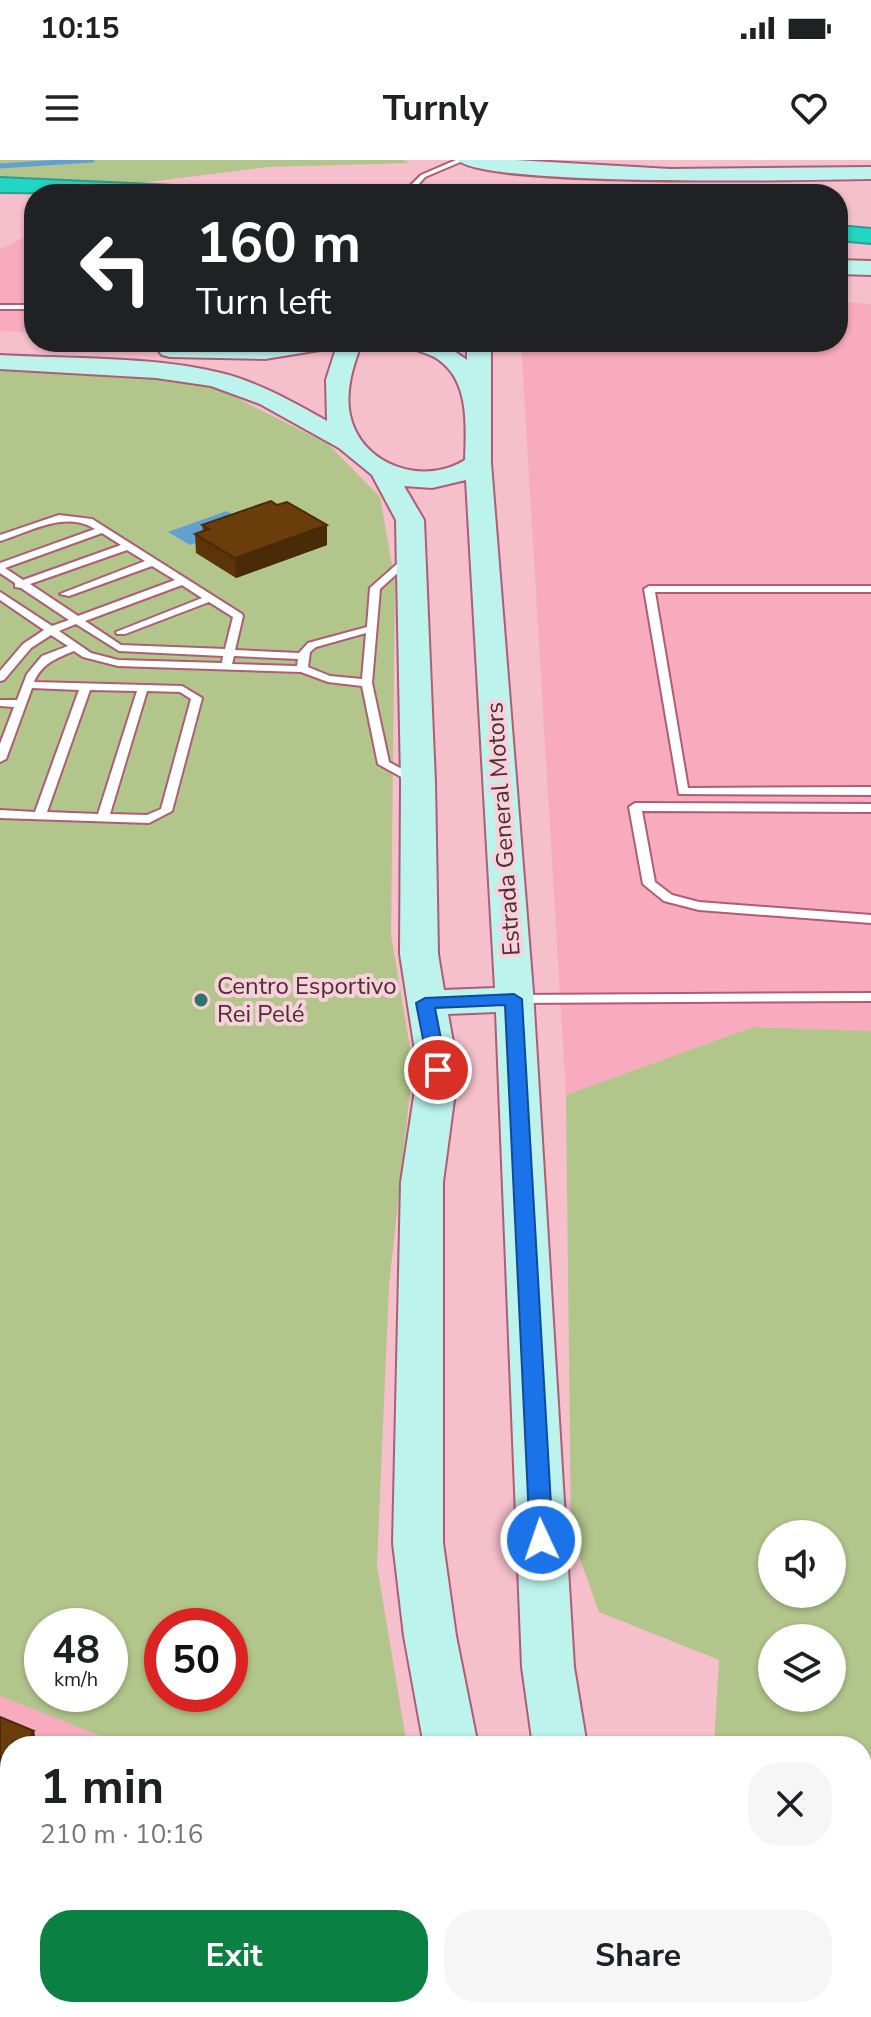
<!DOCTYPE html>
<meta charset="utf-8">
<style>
:root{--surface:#fff;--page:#f6f6f6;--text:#202124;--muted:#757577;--accent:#0b8043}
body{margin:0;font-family:"Nunito Sans",sans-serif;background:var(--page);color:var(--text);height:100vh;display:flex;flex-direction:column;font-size:30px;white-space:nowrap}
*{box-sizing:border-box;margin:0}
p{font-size:26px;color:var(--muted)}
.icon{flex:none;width:44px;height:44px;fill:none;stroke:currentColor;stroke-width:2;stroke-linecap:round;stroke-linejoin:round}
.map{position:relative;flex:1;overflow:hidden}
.panel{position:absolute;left:0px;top:1576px;width:872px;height:282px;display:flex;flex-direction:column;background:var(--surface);border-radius:32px 32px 0 0;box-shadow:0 2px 6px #0004}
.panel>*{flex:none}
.hud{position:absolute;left:24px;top:24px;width:824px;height:168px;border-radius:32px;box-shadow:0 2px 6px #0004;background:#202124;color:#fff;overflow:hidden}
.tools{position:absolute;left:758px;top:1360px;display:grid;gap:16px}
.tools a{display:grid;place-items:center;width:88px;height:88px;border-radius:50%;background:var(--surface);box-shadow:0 2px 6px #0004;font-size:40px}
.speed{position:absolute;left:24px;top:1448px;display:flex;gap:16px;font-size:40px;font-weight:700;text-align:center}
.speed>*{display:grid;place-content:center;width:104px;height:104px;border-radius:50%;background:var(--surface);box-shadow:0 2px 6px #0004;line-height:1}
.speed small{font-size:20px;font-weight:400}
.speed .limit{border:12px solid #d22;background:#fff;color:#111}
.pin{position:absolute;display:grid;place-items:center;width:68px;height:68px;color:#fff;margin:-34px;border:4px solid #fff;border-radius:50%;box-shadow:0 2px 8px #0007}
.me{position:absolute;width:88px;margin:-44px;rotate:357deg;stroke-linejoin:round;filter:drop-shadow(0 0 6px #0008)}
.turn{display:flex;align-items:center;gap:28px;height:168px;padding:0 40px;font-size:36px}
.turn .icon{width:104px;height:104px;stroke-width:2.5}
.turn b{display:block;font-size:56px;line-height:68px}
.round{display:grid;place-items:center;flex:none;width:84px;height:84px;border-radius:32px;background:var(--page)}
.summary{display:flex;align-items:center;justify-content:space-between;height:136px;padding:0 40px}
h1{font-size:48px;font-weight:700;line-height:60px}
.action{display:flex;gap:16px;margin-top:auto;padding:16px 40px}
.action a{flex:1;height:92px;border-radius:32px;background:var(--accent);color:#fff;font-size:32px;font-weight:700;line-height:92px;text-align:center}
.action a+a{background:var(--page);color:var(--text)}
.status{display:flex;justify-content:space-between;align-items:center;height:56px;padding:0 40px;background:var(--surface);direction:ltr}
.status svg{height:22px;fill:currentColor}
header{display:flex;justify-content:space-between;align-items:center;height:104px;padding:0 40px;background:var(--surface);font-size:36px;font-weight:700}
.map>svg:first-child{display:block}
</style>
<div class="status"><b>10:15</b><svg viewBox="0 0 49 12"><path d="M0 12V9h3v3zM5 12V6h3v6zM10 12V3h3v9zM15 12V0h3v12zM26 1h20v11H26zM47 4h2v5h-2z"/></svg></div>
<header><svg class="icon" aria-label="menu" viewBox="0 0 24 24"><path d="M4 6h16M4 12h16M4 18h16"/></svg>Turnly<svg class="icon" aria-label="heart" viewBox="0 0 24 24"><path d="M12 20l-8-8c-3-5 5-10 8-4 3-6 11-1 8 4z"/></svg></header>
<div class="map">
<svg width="871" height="1857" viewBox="0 0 871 1857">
<rect width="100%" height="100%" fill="#f6bfcc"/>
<path fill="#f8aabe" d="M34,73v100l-34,-2v-82z
M838,142l33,2v727l-118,-4 -187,68 -45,-753h317z
M0,1536l126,50h-116v262h374l-2,9h-382z"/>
<path fill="#b2c58a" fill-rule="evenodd" d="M0,0h403l8,3 -143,4 -152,19 -116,-5z
M0,207l105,5 112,16 111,56 52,53 15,85 -4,353 22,130 -24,220 -12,281 30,180h-281l-126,-50zM42,1466h68v68h-68zM162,1466h68v68h-68z
M753,867l118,4v986h-175l1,-9h165v-262h-148l5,-86 -120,-48 -28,-78 -5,-439zM832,1374v60h-60v-60zM772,1478h60v60h-60z"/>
<path fill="#61a0d0" d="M227,351l22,13 -59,21 -22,-13z"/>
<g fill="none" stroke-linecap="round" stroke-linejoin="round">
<path stroke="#61a0d0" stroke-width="5" d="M0,6l92,-6"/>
<g stroke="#ae5d74" stroke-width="4">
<path id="lane" d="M456,0h9l-40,17 -7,8 6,9h-8l-5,-9 10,-10z
M292,32h103l4,2h-111z
M0,145h34v4h-34z
M123,182h8l-8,8 -4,-2z
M59,355l33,4 150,95 1,2 -8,34 64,3 9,-10 59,-16 3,-39 36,-32h6v4l-32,29 -8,94 17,79 33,18v4h-8l-36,-20 -16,-78 -34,-4 -27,-10 -183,-6 -35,-9 -9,-6c-17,7 -32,12 -40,31l148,4 20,12 -30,113 -23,12 -149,-5v-8l35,2 44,-122 -47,-2 -26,71 -6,3v-18l14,-37 -14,-1v-6h17l10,-26 15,-18 26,-10 -17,-11 -20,13 -27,32 -4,1v-10l23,-27 21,-14 -44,-30v-8l52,34 17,-6 -48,-32 -6,-1v-4l-15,-10v-10l95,-34c-30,-19 -65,3 -95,12v-6zM102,373l19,12 -98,35 -18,-12zM127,390l18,11 -85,33 9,2 83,-30 23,14 -97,36 -48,-32zM182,425l20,13 -86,34 1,2h8l84,-32 24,15 -8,32 -104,-4 -36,-24zM76,464l43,27 104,5 -1,7 -104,-3 -27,-7 -32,-22zM366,473l-4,46 -32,-3 -22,-9 2,-15 6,-5zM234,496l64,3 -1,7 -65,-2zM90,530l47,1 -39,123 -51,-2zM147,531l33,1 11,7 -30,110 -14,6 -37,-1z
M649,426h222v6h-216l33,196 183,-1v8l-192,-1 -35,-205z
M635,643l236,1v8l-229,-1 13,71 17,13 27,7 172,13v8l-172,-13 -35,-9 -21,-17 -14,-77z
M871,833v8l-357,2 -7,-4 7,-4z"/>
</g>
<g stroke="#ae5d74" stroke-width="4">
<path id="secondary" d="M458,0h57l155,9 201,-2v12c-55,1 -388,8 -413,-19z
M838,100l33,1v14l-33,-1z
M283,182h55l-4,5 -8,2 -61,10 -95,-2 -8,-2 -4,-5 4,-5 8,-2 95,2z
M338,182h24c-9,24 -17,48 -12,73 11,51 74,71 115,45 1,-33 5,-78 -26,-100 -10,-8 -26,-8 -33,-18h35l26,18v-18h24v121l42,529 41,675 13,79h-54l-11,-79 -26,-655 -48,2 10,56 -15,112v361l13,93 22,110h-54l-20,-110 -11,-93 8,-361 17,-112 -18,-116 1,-172 -5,-262 -24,-45 -33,-27 -79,-44 -49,-18 -55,-8 -156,-9v-14c70,4 153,1 221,18 37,9 72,29 106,48l-1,-41zM466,320l29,508 -51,2 -6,-36 -3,-172 -11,-262 -20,-34 28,2z
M465,1848h60v9h-60z
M570,1848h60l1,9h-60z"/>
</g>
<g stroke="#319a91" stroke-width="4">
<path id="highway" d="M0,18l195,9 11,7 -206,-2z
M838,66l33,3v14l-33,-3z"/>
</g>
<use href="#lane" fill="#fff" fill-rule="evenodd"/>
<use href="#secondary" fill="#bcf3ed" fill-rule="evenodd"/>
<use href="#highway" fill="#21d6c2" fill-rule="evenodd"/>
</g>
<path fill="#5b3409" d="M277,345l50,20v20l-91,33 -40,-25 -1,-19 8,-3 -1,-6z"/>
<path fill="#4a2b08" d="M327,365v20l-91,33 -1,-20z
M34,1571l3,15h-13z
M10,1608v31l-10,16v-31z
M325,1848h9l-3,9h-9z"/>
<path fill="#6a3d0b" stroke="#4a2b08" stroke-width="2" d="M271,341l6,4 10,-3 40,23 -92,33 -40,-24 14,-5 -7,-4z
M0,1557l34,14 -10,15h-14v22l-10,16z
M10,1777v71h315l-3,9h-322v-59z"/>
<path fill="#1a73e8" stroke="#114b97" stroke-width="2" d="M514,834l8,5 31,541 -4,7 -8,2 -8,-2 -3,-7 -25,-535 -70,3 12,62 -9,6 -9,-6 -13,-67 9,-5z"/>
<circle fill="#2e746a" stroke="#f7d2da" stroke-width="3" cx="201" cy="840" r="8"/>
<g text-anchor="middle" stroke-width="8" stroke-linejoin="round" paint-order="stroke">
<g font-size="24" fill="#502c36" stroke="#f7d2da">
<text transform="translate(503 669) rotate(-94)" y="8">Estrada General Motors</text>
</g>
<g font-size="24" fill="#502c36" stroke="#f7d2da" text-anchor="start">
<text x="217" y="834">Centro Esportivo<tspan x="217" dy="28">Rei Pelé</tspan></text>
</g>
</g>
</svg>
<div class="tools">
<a><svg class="icon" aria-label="sound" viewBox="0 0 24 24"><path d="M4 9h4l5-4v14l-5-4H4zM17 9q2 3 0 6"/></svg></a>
<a><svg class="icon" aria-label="layers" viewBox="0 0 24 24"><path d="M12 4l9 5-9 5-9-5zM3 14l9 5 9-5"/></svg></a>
</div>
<div class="speed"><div>48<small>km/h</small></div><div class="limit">50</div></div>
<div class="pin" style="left:438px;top:910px;background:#d93025"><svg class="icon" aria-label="arrive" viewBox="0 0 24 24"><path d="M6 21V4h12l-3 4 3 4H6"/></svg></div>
<svg class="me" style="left:541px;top:1380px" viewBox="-20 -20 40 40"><circle r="17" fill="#1a73e8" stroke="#fff" stroke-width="3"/><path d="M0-11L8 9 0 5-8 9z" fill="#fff"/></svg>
<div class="hud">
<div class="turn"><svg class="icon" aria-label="left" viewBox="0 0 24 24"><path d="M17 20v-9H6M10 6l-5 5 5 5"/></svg><div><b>160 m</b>Turn left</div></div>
</div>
<section class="panel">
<div class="summary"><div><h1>1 min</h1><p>210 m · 10:16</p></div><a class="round"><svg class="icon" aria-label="close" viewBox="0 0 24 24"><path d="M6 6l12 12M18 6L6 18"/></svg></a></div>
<div class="action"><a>Exit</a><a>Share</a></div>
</section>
</div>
